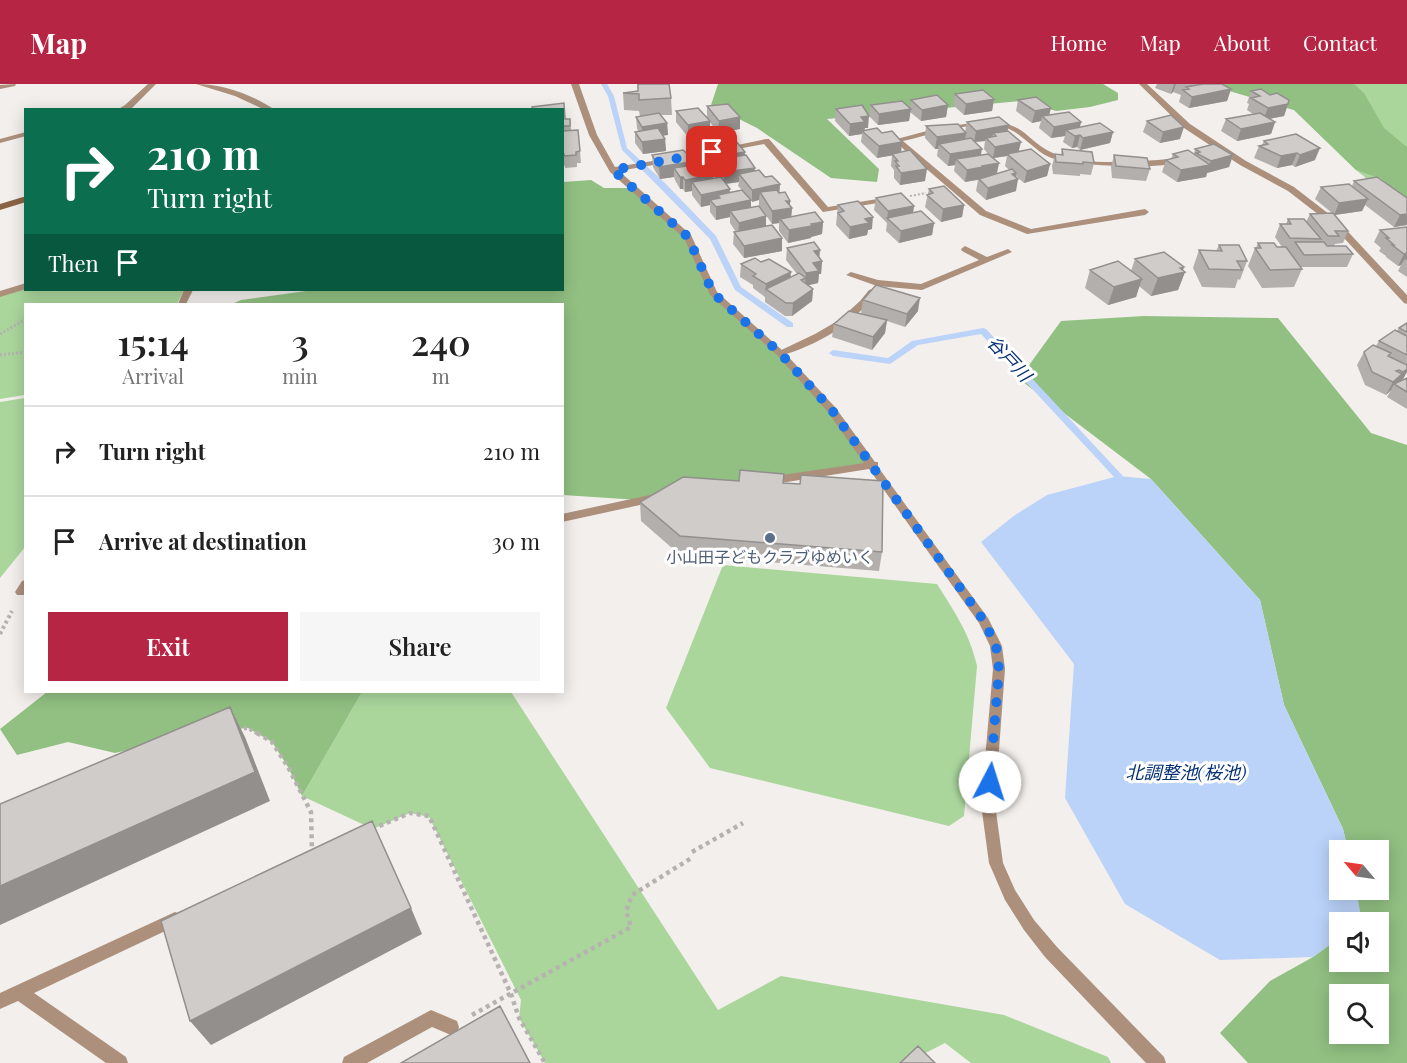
<!DOCTYPE html>
<meta charset="utf-8">
<style>
:root{--surface:#fff;--page:#f6f6f6;--text:#222;--muted:#767676;--line:#e0e0e0;--accent:#b72544}
body{margin:0;font-family:"Playfair Display","Noto Sans JP",serif;background:var(--page);color:var(--text);height:100vh;display:flex;flex-direction:column;font-size:22px;white-space:nowrap}
*{box-sizing:border-box;margin:0}
p{font-size:20px;color:var(--muted)}
.icon{flex:none;width:33px;height:33px;fill:none;stroke:currentColor;stroke-width:2;stroke-linecap:round;stroke-linejoin:round}
.map{position:relative;flex:1;overflow:hidden}
.side{position:absolute;left:24px;top:219px;width:540px;height:390px;display:flex;flex-direction:column;background:var(--surface);border-radius:0px;box-shadow:0 3px 15px #0003}
.side>*{flex:none}
.banner{position:absolute;left:24px;top:24px;width:540px;height:183px;border-radius:0px;box-shadow:0 3px 15px #0003;background:#0b6e4f;color:#fff;overflow:hidden}
.needle{width:39px;rotate:299deg}
.tools{position:absolute;left:1329px;top:756px;display:grid;gap:12px}
.tools a{display:grid;place-items:center;width:60px;height:60px;border-radius:0px;background:var(--surface);box-shadow:0 3px 15px #0003;font-size:30px}
.pin{position:absolute;display:grid;place-items:center;width:51px;height:51px;color:#fff;margin:-26px;border-radius:12px;box-shadow:0 3px 9px #0006}
.me{position:absolute;width:66px;margin:-33px;rotate:5deg;stroke-linejoin:round;filter:drop-shadow(0 0 4px #0008)}
.turn{display:flex;align-items:center;gap:21px;height:126px;padding:0 24px;font-size:27px}
.turn .icon{width:78px;height:78px;stroke-width:2.5}
.turn b{display:block;font-size:42px;line-height:51px}
.then{display:flex;align-items:center;height:57px;padding:0 24px;background:#0003;gap:12px;font-size:22px}
.eta{display:flex;justify-content:space-evenly;align-items:center;height:102px;text-align:center}
.eta b{font-size:36px;font-weight:600;line-height:42px}
.action{display:flex;gap:12px;margin-top:auto;padding:12px 24px}
.action a{flex:1;height:69px;border-radius:0px;background:var(--accent);color:#fff;font-size:24px;font-weight:600;line-height:69px;text-align:center}
.action a+a{background:var(--page);color:var(--text)}
ul{padding:0;list-style:none}
li{display:flex;align-items:center;gap:18px;height:90px;padding:0 24px;border-top:2px solid var(--line)}
li div{flex:1}
li b{display:block;font-size:22px}
li em{font-style:normal}
header{display:flex;align-items:center;gap:36px;box-sizing:border-box;height:84px;padding:0 30px;background:var(--accent);color:#fff}
header strong{font-size:28px}
nav{display:flex;gap:33px;margin-inline-start:auto;font-size:21px}
.map>svg:first-child{display:block}
</style>
<header>
<strong>Map</strong>
<nav><a>Home</a><a>Map</a><a>About</a><a>Contact</a></nav>
</header>
<div class="map">
<svg width="1407" height="979" viewBox="0 0 1407 979">
<rect width="100%" height="100%" fill="#f3efec"/>
<path fill="#aad69c" d="M1206,0h201v127l-51,-41 -62,-60z
M25,203l1,3h158l-7,14h-151l-1,91 -25,4v-103z
M25,314v149l-25,31v-176z
M723,481l214,19c17,27 33,50 40,82l-13,150 -15,10 -239,-58 -44,-60z
M362,608h149l207,318 63,-34 223,39 104,42 3,6h-140l-26,-20 -39,20h-361l-26,-45 2,-18 -92,-183 -19,-4 -37,16 -71,-33z"/>
<path fill="#91c082" fill-rule="evenodd" d="M718,0h385l15,9v7l-28,7 -34,4 -34,-10 -195,18 52,50 -2,13 -46,-4 -74,-50 -46,-23z
M1206,0h148l10,9 20,35 23,19v55l-25,-23 -26,-9 -62,-60z
M591,96l13,8h30l54,49 25,56 67,60 94,112 -235,35 -76,-5 -1,-191h-330l9,-4 72,-10h249l1,-108z
M1144,232l134,2 93,115 36,12v618h-159l-28,-30 50,-52 43,-24 26,-19 1,24h38v-40h-17l-5,-32h22v-40h-30l-5,-21 -59,-124 -24,-105 -109,-121 -132,-100 42,-58zM1340,910h38v40h-38z
M47,608h315l-60,104 -14,-29 -16,-25 -24,-14 -37,3 -96,22 -47,-11 -51,13 -17,-26z"/>
<path fill="#bbd3f9" d="M1118,392l33,3 109,121 24,105 59,124 5,21h-8v40h16l6,31 -22,1 -1,16 -26,19 -93,3 -95,-56 -60,-106 9,-134 -93,-122 34,-27 32,-20z"/>
<g fill="none" stroke-linecap="round" stroke-linejoin="round">
<path fill="#bbd3f9" fill-rule="evenodd" d="M601,0h6l7,12 13,52 38,35 51,53 25,51 52,36v4h-6l-52,-37 -25,-51 -51,-52 -37,-37 -14,-54z
M983,244l3,1 135,145 2,2 -2,2h-6l-134,-144 -63,11 -28,19 -57,-8 -4,-3 4,-3 55,8 24,-17z"/>
<path stroke="#b6b2b0" stroke-width="2" stroke-dasharray="2 2" stroke-linecap="butt" d="M910,112l16,-3"/>
<path stroke="#b6b2b0" stroke-width="3" stroke-dasharray="2 2" stroke-linecap="butt" d="M0,250l26,-15
M0,271l26,-3"/>
<path stroke="#b6b2b0" stroke-width="4" stroke-dasharray="3 3" stroke-linecap="butt" d="M0,550l12,-23
M238,645l10,-1 12,7"/>
<path stroke="#b6b2b0" stroke-width="4.5" stroke-dasharray="4 4" stroke-linecap="butt" d="M257,649l15,9 16,25 23,45 1,40
M372,745l38,-16 19,3 82,178 8,24 26,45
M692,768l51,-29
M472,931l159,-88 -5,-16 6,-16 61,-38"/>
<path fill="#ac907c" fill-rule="evenodd" d="M766,55h3l59,68 62,-10 4,2 -4,2 -67,11 -59,-68 -90,17 -4,-2z
M965,162l22,11 21,-8 4,3 -90,38 -45,-4 -31,-11 5,-3 27,8 43,4 58,-24 -17,-9 -1,-2z
M872,205l5,3c-23,32 -59,53 -97,64l-5,-3 40,-19 24,-14 21,-19 9,-11z
M175,828l5,2 3,5 -3,5 -146,69 92,64 2,6h-22l-88,-62 -18,8v-16z
M431,926l26,11 2,6 -2,6 -6,2 -19,-8 -65,36h-25l2,-6z"/>
<path fill="#ac907c" fill-rule="evenodd" d="M16,0l-1,2 -15,3v-4z
M148,0h8l-25,25 -14,1 8,-5z
M196,0c27,0 57,11 79,26h-10l-30,-14z
M571,0h8l18,51 18,32 44,-7v4l-40,7 72,64 26,57 66,59 52,56 40,55h3v5l110,151 14,28 3,23 -10,135 8,59 12,27 19,30 23,27 107,110 2,6h-20l-101,-106 -21,-27 -19,-30 -16,-37 -8,-59 12,-135 -3,-23 -11,-23 -110,-154 -101,16 -4,-1 -2,-3 6,-4 96,-14 -37,-52 -50,-56 -67,-60 -26,-57 -74,-66 -21,-37z
M1139,0h8l43,40 56,37 48,26 44,34 69,74v9l-3,-1 -72,-78 -44,-34 -48,-26 -56,-37z
M985,37c42,1 40,20 70,33 31,13 92,7 126,4l4,2c-17,11 -117,6 -136,-3 -18,-8 -30,-29 -51,-31 -31,-4 -65,8 -95,15l83,70 45,18 114,-20 4,3 -4,3 -118,19 -47,-19 -87,-75 45,-12z
M26,48v4l-26,7v-4z
M26,199v6l-26,8v-6z
M184,206h9l-7,14h-8z
M659,409l6,4 -2,3 -101,22v-8z
M26,496v15h-9l-2,-3 7,-11z"/>
<path fill="#896344" fill-rule="evenodd" d="M23,113h3v5l-26,8v-6z"/>
</g>
<path fill="#b3afad" fill-rule="evenodd" d="M637,0h32l2,14 1,17h-11l6,8 1,12h-5l2,4 1,12 -23,3 -8,-11v-11l3,-1 -1,-3 -1,-11 4,-1 -1,-5 -15,-1 -1,-17 15,-2z
M1157,0h41v1l33,4 -4,12 -38,7 -10,-6 2,-7 -8,-3 -2,2 -16,-6z
M1251,7l37,13 -4,12 -15,3 6,3 -4,12 -34,7 -16,-10 5,-12 27,-5 -6,-4 2,-6 -2,-1z
M955,10l39,5 -2,12 -28,4 -10,-9z
M911,16l37,5 -2,12 -25,4 -11,-9 -1,9 -31,4 -9,-9 2,-11 39,3z
M1018,16l31,15 32,7 -1,5 33,5 -3,11 -30,7 -3,-3 -5,1 -9,-6 2,-6 -14,2 -12,-10 2,-7 -9,2 -16,-12z
M707,22l33,23 -22,4 -11,-15z
M836,25l32,19h-3l-1,2 37,22 24,29 -25,4 -6,-7v-8l-3,-4 1,-11 -15,3 -16,-16 1,-8 -13,2 -14,-15z
M562,26l3,9h5l1,11 9,21 1,12h-4v4l-12,1v-2l-3,-1z
M676,27l34,10v12l-22,4 -12,-15z
M1147,37l33,18 -20,4 -17,-11z
M967,38l41,9 11,21 31,12 -3,12 -23,7 -8,-7v15l-30,9 -10,-9 2,-11 -13,2 -11,-11 1,-6 -7,1 -11,-10 1,-7h-3l-10,-11 1,-12 39,6zM985,57l-1,8 4,5 -7,1 -6,-13zM1007,72l-2,10 4,4 -12,4 2,-11 -5,-5z
M1264,57l51,19 -20,7 -3,-2 -15,3 -23,-10 5,-12 3,-1z
M706,61l39,7v3l9,16 26,13 -1,9 11,8v5l2,2 -1,8 32,6 -1,12 -11,3v1l-23,5 -9,-12v-8l-7,1 -13,-19v-5l-8,1v6l15,9v10l16,25 -38,7 -11,-14 1,-12h2l-6,-9v-6l-14,3 -6,-8v-7l-9,2 -9,-12v-4l-7,1 -2,-3h-3l-5,-9 -1,-3 -14,2 -7,-12 -1,-12 44,9 17,11v4l7,-1 -4,-7v-2h-1l-9,-12zM739,98l-1,4 4,4 -13,2 -4,-8z
M1062,65l32,14 -3,12 -11,-1v2l-27,-2 -1,-8 3,-12 6,1z
M1195,65l38,6 -4,12 -22,6 -1,4 -29,5 -15,-10 4,-12 5,-1 2,-5h21z
M1114,71l36,14 -4,12 -34,-3 -1,-11z
M1354,97l53,17v27l-13,2 -29,-22 -3,6 -27,4 13,16 -5,12 -8,1 -1,2 19,8 -6,13h-46l1,2 -8,18 -32,1 -14,-22 7,-18h1l2,-5 19,4h5l-7,-10 5,-13h6l2,-5 18,3 4,-8 22,-1 -17,-14 6,-12 31,-1z
M929,105l35,16 -2,12 -21,5 -16,-15z
M876,114l38,8 -1,7 21,10 -2,12 -33,8 -13,-12 1,-8 -13,-13z
M838,121l34,24 -4,1 -1,5 -18,4 -13,-14z
M1407,143v50l-9,-6 3,-6 -3,1 -12,-9v-1l-7,-5 2,-3 -7,-6 6,-12z
M1219,161l28,16 -7,19 -2,-1 -3,9 -33,-1 -9,-19 6,-18 17,1z
M787,164l32,10 3,3 -1,13h-2l-1,9 -10,2 5,4 -1,12 -20,15h-7l-20,-14v-5l-12,-9v-3l-13,-8 1,-13 20,-2 30,15 6,-3 -11,-14z
M1135,175l49,8 -1,3 2,2 -7,18 -27,6 -12,-10 -3,11 -28,8 -23,-17 5,-18 41,1z
M863,216l55,11 -13,16 -18,-6 -2,12 -13,17 -40,-13 2,-13 41,-6 -14,-5z
M1407,239v49l-4,7 -3,3 7,-4v31l-20,-12 4,-7 -5,5 -21,-10 -8,-20 7,-13 12,-6 3,-5 18,-10 2,-3z
M739,397l44,2 99,69 -3,19 -199,-16 -39,-34 -1,-19z"/>
<path fill="#928f8d" d="M1174,0h2l-3,8 -2,2z
M1231,5l-4,12 -38,7 3,-11z
M994,15l-2,12 -28,4 2,-11z
M1288,20l-4,12 -21,4 5,-12z
M948,21l-2,12 -25,4 1,-11z
M1051,24l-3,12 -6,-4 -1,5 -9,2 3,-12z
M911,25l-2,12 -31,4 1,-11z
M869,32l-1,12h-3l-1,4 -2,-1v3l-13,2 1,-12 11,-7z
M740,33v12l-22,4 1,-12z
M710,37v12l-22,4v-12z
M1081,38l-3,12 -12,-4 -1,6 -14,2 3,-11z
M1275,38l-4,12 -34,7 4,-12z
M667,39l1,12 -26,4v-12z
M1009,41l-3,12 -10,-1 -3,-3 -1,7 -6,-2 -1,3 -11,1 2,-11z
M1184,43l-4,12 -20,4 3,-11z
M1113,48l-3,11 -30,7 3,-12z
M966,49l-2,12 -25,-1 -1,5h-3l2,-12z
M1080,51l-3,12 -5,1 3,-12z
M665,55l1,12 -23,3 -1,-12z
M902,58l-1,12 -24,4 2,-12z
M1021,58l-3,12h-11v2l-14,2 2,-11z
M1320,64l-5,12 -20,7 5,-12z
M982,65l-2,11 -24,-1 -1,6 -7,1 2,-12z
M745,68v12l-29,-5v10h-1v-12z
M1297,69l-5,12 -15,3 4,-12z
M1233,71l-4,12 -22,6 -1,4 -29,5 4,-12 28,-5 2,-4z
M696,77v12l-22,-5v9l-14,2 -1,-12z
M999,79l-3,12 -15,3v1l-16,3 2,-12 15,-4z
M1050,80l-3,12 -23,7 3,-12z
M755,84l-1,12 -15,-6v8l-15,2v-12z
M927,85l-2,12 -25,4 1,-12z
M1016,89l-1,7 3,-1 -2,12 -30,9 2,-12 24,-14z
M713,91v12l-21,-5v9l-7,1v-12z
M680,93h3v12h-3z
M780,100l-1,13 -19,-5 -1,8 -7,2v-12z
M730,105l-1,13 -9,-4 -2,-3v9l-8,-4v5l-9,2v-12z
M1368,115l-6,12 -28,4 5,-12z
M751,116v12l-21,-1v6l-14,3v-13z
M786,117h4v8l2,-1 -1,13 -11,-2 -1,4 -7,1v-13z
M964,121l-2,12 -21,5 2,-13z
M914,122l-2,12h-25v5l1,-12z
M1407,130v11l-13,2 6,-12z
M766,132v12l-28,7 1,-12z
M873,133l-1,12 -4,1 -1,5 -18,4 1,-12 15,-8z
M823,138l-1,12 -11,3v1l-23,5 1,-13z
M934,139l-2,12 -33,8 2,-12z
M782,154v13l-38,7v-12z
M820,166l-1,12 3,-1 -1,13h-2l-1,9 -13,3 1,-13 8,-22z
M1407,169v7l-2,-1 -4,6 -3,1 6,-12z
M1184,183l-2,6 3,-1 -7,18 -27,6 7,-18z
M791,188l-1,13 -24,4 -1,8 1,-13z
M1142,195l-6,18 -28,8 6,-18z
M813,205l-1,12 -20,15 1,-13z
M920,214l-2,13 -13,16 2,-13z
M887,236l-2,13 -13,17 1,-13z
M1407,285v3l-4,7 -7,6 -2,-1 -3,6 -5,5 7,-13z
M230,623l15,30 25,64 -270,124v-39z
M411,824l11,26 -211,111 -21,-24z"/>
<path fill="#d0ccc9" stroke="#928f8d" stroke-width="1.5" d="M638,0h31l2,14 -32,2v-6l-16,-1 15,-2z
M1203,0h19l9,5 -39,8 -9,-7 6,-1 -3,-2z
M1261,5l9,6 7,-2 12,7 -1,4 -20,4 -17,-10 9,-2 -9,-5z
M983,6l11,9 -28,5 -11,-10z
M937,11l11,10 -26,5 -11,-10z
M1036,13l15,11 -16,3 -17,-11z
M902,17l9,8 -32,5 -8,-9z
M564,19l1,16h5v7h-8v-16h-30v-3z
M728,20l12,13 -21,4 -12,-15z
M862,21l7,11 -8,1 4,5 -15,2 -14,-15z
M698,24l12,13 -22,4 -12,-14z
M1069,28l12,10 -27,5 -12,-11z
M659,29l8,10 -25,4 -6,-10z
M1260,29l15,9 -34,7 -15,-10z
M1171,31l13,12 -21,5 -16,-11z
M999,33l10,8 -33,6 -9,-9z
M1100,39l13,9 -30,6 -3,-3 -5,1 -9,-6z
M958,40l8,9 -29,4 -11,-11z
M658,44l7,11 -23,3 -7,-10z
M877,44l5,5 10,-2 10,11 -23,4 -17,-15z
M578,46l2,21 -4,1v3l-12,1v-2h-2v-23z
M1008,47l13,11 -26,5 -9,-9 10,-2 -3,-3z
M1296,50l24,14 -20,7 -3,-2 -16,3 -22,-10 9,-2 -4,-3z
M971,54l11,11 -32,5 -11,-10z
M735,56l10,12 -30,5 -9,-12z
M1214,60l19,11 -22,6 -15,-8 4,-1 -5,-3z
M1031,65l19,15 -23,7 -20,-17z
M1062,65l30,3 2,11 -11,-1v2l-27,-2 -1,-8 8,1z
M683,66l13,11 -37,6 -7,-12z
M910,66l17,19 -26,4 -5,-7h3l-4,-5h3l-6,-7z
M1188,66l22,15 -29,5 -15,-10 12,-3 -5,-3z
M988,70l11,9 -17,3 1,1 -16,3 -11,-11z
M746,71l9,13 -31,4 -8,-13z
M1114,71l33,3 3,11 -34,-3z
M705,79l8,12 -28,5 -2,-3h-3l-6,-9z
M1012,85l4,4 -4,1 6,5 -30,9 -9,-9z
M759,86l6,7 7,-1 8,8 -28,6 -13,-16z
M721,93l9,12 -29,6 -9,-13z
M1377,93l30,21v16l-7,1 -46,-34z
M1349,100l19,15 -29,4 -18,-16z
M944,102l20,19 -21,4 -16,-14 6,-2 -4,-4z
M742,106l9,10 -35,7 -6,-7 10,-2 -2,-3z
M777,106l2,3 6,-1 5,9h-4l6,7 -20,3 -12,-19z
M901,109l13,13 -26,5 -12,-13z
M858,117l15,16 -8,2 4,4 -19,4 -12,-14 6,-2 -6,-6z
M759,122l7,10 -27,7 -9,-12z
M921,127l13,12 -33,8 -14,-13z
M815,128l8,10 -12,2 1,2 -23,4 -9,-11z
M1333,129l15,18h-13l4,5h-11l-18,-22z
M1288,135h16l17,20 -31,-1 -10,-14h11z
M772,141l10,13 -38,8 -10,-14z
M1407,143v26l-3,1 -12,-9h2l-8,-7h3l-9,-8z
M814,158l6,8 -6,1 8,10 -9,2 6,8 -13,2 -19,-25z
M1295,158h29l3,4h19l7,8 -49,1z
M1258,159h16l3,4h9l16,22 -32,1 -15,-22h6z
M1219,161h20l8,16h-10l5,9 -33,-1 -10,-19 23,1z
M1164,168l20,15 -4,1 5,4 -27,6 -23,-19z
M755,174l6,4 8,-3 22,13 -25,12 -13,-8 3,-2 -15,-10z
M1118,177l24,18 -28,8 -24,-17z
M799,189l7,5 -5,2 12,9 -20,14h-7l-20,-14z
M876,201l44,13 -13,16 -44,-14z
M849,227l38,9 -14,17 -39,-13z
M1407,239v9l-8,-4z
M1395,246l12,6v19l-28,-14z
M1373,261l18,8 -3,3 19,9v4l-4,3 -4,-2 -3,1 6,3 -9,8 -21,-10 -8,-20z
M1407,294v14l-13,-8z
M740,386l44,4 -1,9 17,1 1,-9 82,6 -1,71 -202,-16 -40,-34 43,-25 56,4z
M230,623l25,65 -255,114v-82z
M372,737l39,87 -221,113 -29,-100z
M500,922l30,57h-129z
M918,962l17,17h-35z"/>
<g fill="none" stroke-linecap="round" stroke-linejoin="round">
<path stroke="#1a73e8" stroke-width="10" stroke-dasharray="0 18" d="M712,68l-99,18 75,67 25,56 67,60 51,56 153,212 12,25 3,23 -9,113"/>
</g>
<circle fill="#5c6f8a" stroke="#fff" stroke-width="2" cx="770" cy="454" r="6"/>
<g text-anchor="middle" stroke-width="6" stroke-linejoin="round" paint-order="stroke">
<g font-size="16" fill="#4e5e75" stroke="#fff">
<text x="770" y="479">小山田子どもクラブゆめいく</text>
</g>
<g font-size="18" font-style="italic" fill="#053076" stroke="#fff">
<text transform="translate(1009 275) rotate(47)" y="6">谷戸川</text>
<text x="1186" y="695">北調整池(桜池)</text>
</g>
</g>
</svg>
<div class="tools">
<a><svg class="needle" viewBox="-14 -14 28 28"><path d="M0-13l5 13h-10z" fill="#e53935"/><path d="M0 13l5-13h-10z" fill="#767676"/></svg></a>
<a><svg class="icon" aria-label="sound" viewBox="0 0 24 24"><path d="M4 9h4l5-4v14l-5-4H4zM17 9q2 3 0 6"/></svg></a>
<a><svg class="icon" aria-label="search" viewBox="0 0 24 24"><circle cx="10" cy="10" r="6"/><path d="M15 15l6 6"/></svg></a>
</div>
<div class="pin" style="left:712px;top:68px;background:#d93025"><svg class="icon" aria-label="arrive" viewBox="0 0 24 24"><path d="M6 21V4h12l-3 4 3 4H6"/></svg></div>
<svg class="me" style="left:990px;top:698px" viewBox="-20 -20 40 40"><circle r="19" fill="#fff"/><path d="M0-13L10 11 0 6-10 11z" fill="#1a73e8"/></svg>
<div class="banner">
<div class="turn"><svg class="icon" aria-label="right" viewBox="0 0 24 24"><path d="M7 20v-9h11M14 6l5 5-5 5"/></svg><div><b>210 m</b>Turn right</div></div>
<div class="then">Then<svg class="icon" aria-label="arrive" viewBox="0 0 24 24"><path d="M6 21V4h12l-3 4 3 4H6"/></svg></div>
</div>
<section class="side">
<div class="eta">
<div><b>15:14</b><p>Arrival</p></div>
<div><b>3</b><p>min</p></div>
<div><b>240</b><p>m</p></div>
</div>
<ul>
<li><svg class="icon" aria-label="right" viewBox="0 0 24 24"><path d="M7 20v-9h11M14 6l5 5-5 5"/></svg><div><b>Turn right</b></div><em>210 m</em></li>
<li><svg class="icon" aria-label="arrive" viewBox="0 0 24 24"><path d="M6 21V4h12l-3 4 3 4H6"/></svg><div><b>Arrive at destination</b></div><em>30 m</em></li>
</ul>
<div class="action"><a>Exit</a><a>Share</a></div>
</section>
</div>
